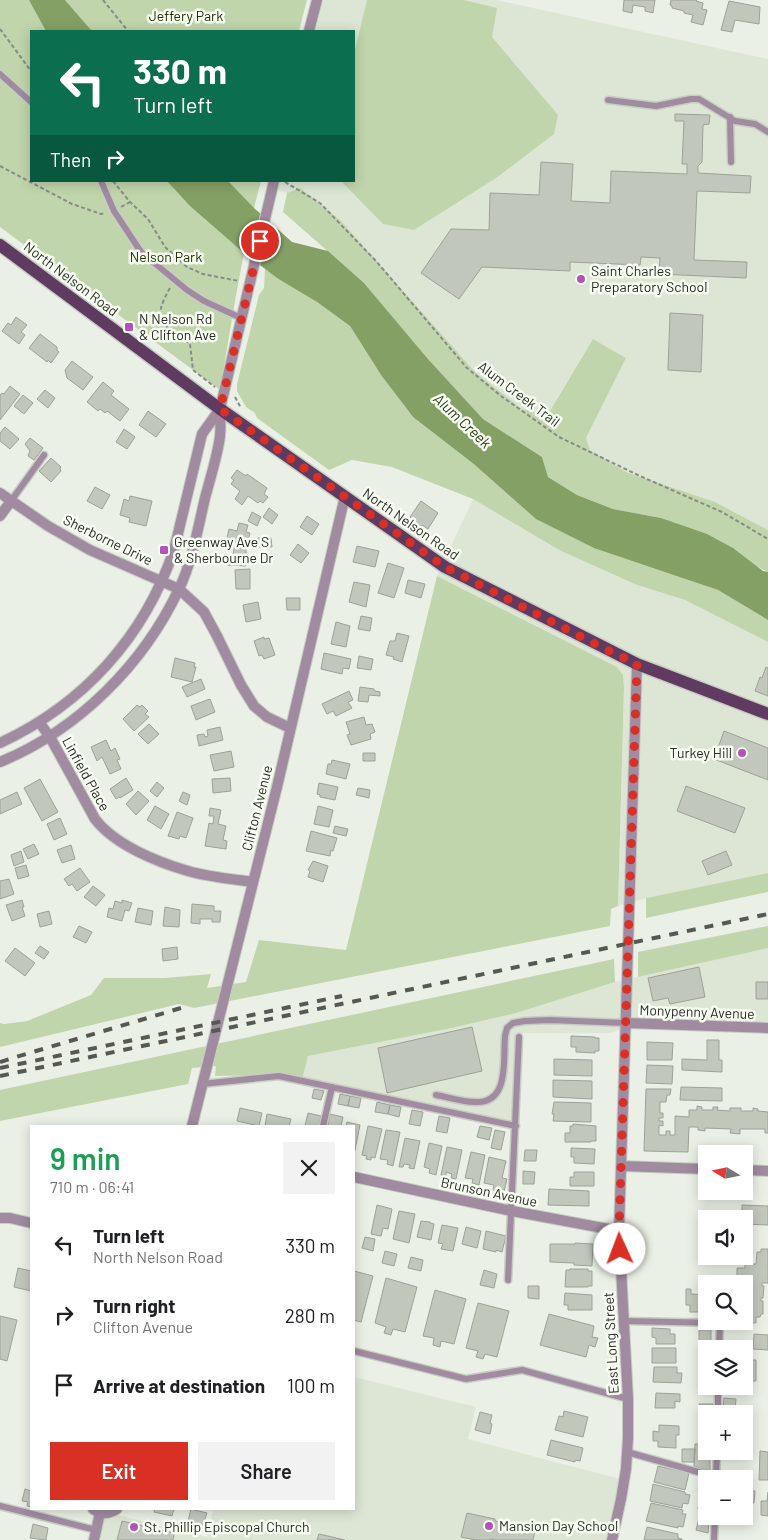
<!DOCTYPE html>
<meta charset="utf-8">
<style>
:root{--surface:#fff;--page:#f2f2f2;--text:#202124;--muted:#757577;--accent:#d93025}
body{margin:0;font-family:Barlow,sans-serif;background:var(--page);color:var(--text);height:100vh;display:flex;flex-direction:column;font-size:19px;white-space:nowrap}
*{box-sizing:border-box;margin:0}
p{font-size:16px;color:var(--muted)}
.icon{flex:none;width:28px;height:28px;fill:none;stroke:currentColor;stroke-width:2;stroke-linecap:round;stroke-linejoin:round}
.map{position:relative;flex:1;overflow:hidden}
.drawer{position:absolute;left:30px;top:1125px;width:325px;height:385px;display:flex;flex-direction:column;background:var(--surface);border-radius:0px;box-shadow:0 2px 12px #0003}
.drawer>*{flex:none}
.top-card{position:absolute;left:30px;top:30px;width:325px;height:152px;border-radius:0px;box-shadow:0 2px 12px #0003;background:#0b6e4f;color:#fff;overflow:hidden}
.needle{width:32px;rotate:280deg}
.fabs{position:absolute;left:698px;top:1145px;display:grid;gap:10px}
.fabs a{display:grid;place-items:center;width:55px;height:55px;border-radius:0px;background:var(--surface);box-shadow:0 2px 12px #0003;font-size:25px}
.pin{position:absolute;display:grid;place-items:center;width:42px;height:42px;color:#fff;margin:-21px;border:2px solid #fff;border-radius:50%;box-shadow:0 1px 5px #0007}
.me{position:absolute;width:55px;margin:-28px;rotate:358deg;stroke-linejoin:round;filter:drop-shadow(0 0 4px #0008)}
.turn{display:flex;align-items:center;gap:18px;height:105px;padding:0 20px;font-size:22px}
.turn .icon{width:65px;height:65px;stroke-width:2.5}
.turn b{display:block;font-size:35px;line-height:42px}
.then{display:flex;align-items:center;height:48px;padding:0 20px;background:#0003;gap:10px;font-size:19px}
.round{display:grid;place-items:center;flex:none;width:52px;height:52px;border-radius:0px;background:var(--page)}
.head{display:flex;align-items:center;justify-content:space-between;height:85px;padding:0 20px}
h1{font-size:30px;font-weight:600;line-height:38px;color:#1e9e55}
.action{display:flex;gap:10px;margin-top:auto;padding:10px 20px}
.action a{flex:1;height:58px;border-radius:0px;background:var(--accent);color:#fff;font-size:20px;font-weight:600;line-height:58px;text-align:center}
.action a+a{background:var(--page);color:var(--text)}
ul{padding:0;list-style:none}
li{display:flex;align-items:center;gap:15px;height:70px;padding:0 20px}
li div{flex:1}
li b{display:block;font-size:19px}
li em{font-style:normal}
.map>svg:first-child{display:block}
</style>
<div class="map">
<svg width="768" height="1540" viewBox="0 0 768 1540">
<rect width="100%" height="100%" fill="#eaf0e5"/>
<path fill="#dde6d4" d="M323,0h173l272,59v471l-53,-28 -89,-30 -36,-22 -4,-12 40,-80 -33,-19 -43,72 -10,2 -18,-4 -47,-37 -175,-184 -13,5 -9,-3 2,-9h74v-150h-38z
M473,499l86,51 78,35 48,15 83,42v231l-122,25 -28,8 6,-218 -1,-13 -6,-8 -180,-91z
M768,948v82l-134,-4 -25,7h-85l-6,2 -4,90 -212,-45 6,-24 144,-28 64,-15 99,-31z
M354,1377l122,30 -8,32 152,40 -11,61h-522l7,-31 113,28 6,-28h141z"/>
<path fill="#c1d5ac" d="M0,0h44l20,31h-33v150h176l45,26 -24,-26h33c-19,69 -29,139 -41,209l-220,-163z
M65,0h242l-8,31h-207z
M367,0h97l33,8 -5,29 66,78 -4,19 -58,44 -82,52 -31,-6 -42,-43h13v-127z
M300,188l40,32 135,152 47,37 18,4 10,-2 43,-72 33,19 -40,80 4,12 36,22 89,30 53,28v42l-107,-54 -48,-9 -36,-14 -29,-18 -6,-20 -59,-38 -55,-60 -64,-76 -81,-71 4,-19z
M265,269l52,33 33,24 31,49 32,42 62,48 192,107 51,18 50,30v22l-83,-42 -48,-15 -78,-35 -86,-51 -81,-32 -40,-7 -23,10 -72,-52 -2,-5 -9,-6 -9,-16v-7l22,-89 5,-7z
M437,576l180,91 6,8 1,13 -6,218 -7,3 -1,17 -416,82 -15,-4 -179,43v-24l4,1 23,-3 64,-26 13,-17h61l46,-4 -4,14 39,-6 13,-42 87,10z
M768,873v19l-122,26v-20z
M768,926v22l-130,29v-25z
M614,959l1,23 -99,31 -64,15 -144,28 -6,24 -34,-5 -53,1 1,-10 -24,2 -4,16 -188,37v-31z"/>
<path fill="#84a065" d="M29,0h36l27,31h-46z
M167,181h61l26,27 38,34 36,9 36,32 64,76 55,60 59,38 6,20 29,18 36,14 48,9 46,16 26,14 30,23 5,1v48l-50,-30 -124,-42 -58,-29 -61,-54 -62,-48 -32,-42 -31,-49 -33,-24 -40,-24 -33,-25 -54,-47z"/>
<path fill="#c2c7bc" stroke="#9da298" d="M624,0h31l-2,13 -8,-2v-4l-12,-2 -1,8 -9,-2z
M671,0h26l-1,1 7,2 -1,6 5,1 -4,15 -12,-3 2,-7 -9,-2v-2l-12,-3v-2l-2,-1z
M729,1l31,6 -1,17 -24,-4 -3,12 -11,-2z
M675,114l35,1 -1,9 -6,1 -1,37 -4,4v7l53,3 -1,17 -53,-2 -3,69 53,2 -1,16 -87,-4 1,-16 -19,-1 -1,8 -70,-3v9l-88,-4 -23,32 -38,-26 30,-44 38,1 1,-37 49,2 2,-33 32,2 -2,37 39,2 1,-32 76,3v-10h-5l2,-43h-9z
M670,313l33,2 -2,57 -33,-2z
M16,317l11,8 -6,7 4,3 -6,9 -17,-13 6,-8 3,2z
M40,334l17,13v3l2,2 -8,11 -3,-3 -1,2 -18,-14z
M72,361l21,16 -10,13 -16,-12 -2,-8z
M103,382l11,9 -3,4 18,14 -9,12 -13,-10 -2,2 -5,-4 -2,2 -11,-9z
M10,386l10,8 -20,26v-25l2,-2 2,1z
M45,390l10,8 -7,10 -11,-9z
M23,395l10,8 -9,11 -10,-8z
M148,411l18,13 -10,13 -17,-12z
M5,427l14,12 -9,10 -10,-8v-8z
M124,429l11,8 -8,12 -11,-7z
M30,438l13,10 -9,12 -6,-4 2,-5 -5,-7z
M51,458l10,9 -1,1 1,3 -10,11 -12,-11z
M237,470l9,6 1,-2 20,14 -3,6 4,3 -5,6 -3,-2 -2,2 -10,-7 -6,9 -7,-6 5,-8 -9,-7 3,-4 -3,-2z
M95,487l15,8 -8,14 -15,-8z
M130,496l22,5 -6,25 -17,-4 1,-4 -10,-3 4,-16 5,2z
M421,501l17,12 -10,16 -6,-4 -1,2 -10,-6 1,-2 -2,-2z
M269,508l9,7 -6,9 -9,-7z
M252,512l9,5 -4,9 -9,-5z
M307,516l12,8 -7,11 -12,-8z
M239,523l9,2 -2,7 4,1 -3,13 -12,-3 1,-3 -9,-2 2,-9 8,2z
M258,538h13l1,9h-13z
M298,544l11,9 -8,10 -11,-8z
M357,546l22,5 -4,16 -22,-5z
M234,548h12v18l-19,-1v-10h6z
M388,563l16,5 -10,30 -16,-5z
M250,569v20h-14l-1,-19z
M408,580l17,4 -4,14 -16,-5z
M354,582l16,3 -4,22 -17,-5z
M286,598h14v12h-13z
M258,602l3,17 -15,3 -3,-17z
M361,616l11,2 -2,13 -12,-2z
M336,622l14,4 -4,21 -15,-3z
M397,633l12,3 -7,26 -9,-3 1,-2 -8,-2 4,-14h5z
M264,637v2l5,-1 6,17 -11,4 -2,-4 -3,1 -5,-15z
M324,653l27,6 -2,10 -6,-1 -1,6 -21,-5z
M359,656l14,3 -2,11 -14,-2z
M175,658l20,5 -1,4h2l-4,15 -21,-5z
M766,667l2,1v28l-13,-5 5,-14 2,1z
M201,679l4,10 -18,8 -5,-10z
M360,687l14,2 1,2 5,1v4l-11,-1 -1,7 -10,-1z
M349,691l4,9 -5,2 4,6 -16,8 -3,-5 -6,3 -5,-10z
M210,699l5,13 -19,8 -5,-14z
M137,705l3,2 2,-2 6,6 -3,3 4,3 -15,14 -11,-12z
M364,717l2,8 6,-1 3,8 -5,2 1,5 -20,6 -4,-10 3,-1 -4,-12z
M149,724l10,10 -11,10 -10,-10z
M220,727l3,13 -24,6 -2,-11 7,-1 1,3 3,-1 -1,-6z
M724,731l44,17v32l-54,-21z
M106,740l5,11 4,-3 5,11 -3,1 4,9 -11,5 -8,-17 -5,4 -6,-14z
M231,751l3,16 -20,4 -4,-16z
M363,753h12v8h-12z
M332,760l18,4 -4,15 -20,-5 2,-10h3z
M126,778l7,12 -13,8 -1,-1 -3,2 -6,-10z
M230,778l1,13 -18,2 -1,-14z
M40,779l18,33 -16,9 -18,-33z
M157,782l7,6 -7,9 -7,-6z
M319,783l19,4 -3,13 -15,-3v-2l-3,-1z
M686,786l59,22 -10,25 -58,-22z
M358,788l12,2 -1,8 -13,-3z
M138,791l11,10 -13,14 -10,-11z
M17,792l5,12 -22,10v-14z
M183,792l7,3 -3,10 -8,-4z
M155,806l14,8 -8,15 -14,-9z
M318,806l15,4 -4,17 -15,-3z
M210,808l11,2 -3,14 8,2 -3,14 4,1 -1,8 -21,-3 4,-23 4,1 1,-8h-5z
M177,812l16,6 -7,20 -6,-2 -1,3 -11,-3z
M60,818l7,16 -13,6 -7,-16z
M335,826l13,3 -2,7 -13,-3z
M311,831l26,7 -4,13 -2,-1 -1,6 -24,-5z
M34,844l5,10 -11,5 -5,-10z
M71,845l4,14 -13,4 -5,-13z
M21,851l3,11 -10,4 -3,-11z
M726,851l6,14 -24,10 -6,-14z
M313,861l15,5 -5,16 -15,-5 2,-6 -2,-1z
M26,865l3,11 -11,3 -3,-11z
M80,868l10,14 -13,9 -5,-7 -3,2 -5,-7z
M9,879l5,15 -14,5v-18z
M93,886l12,9 -9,11 -12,-9z
M22,900l2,7h-2l3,9 -13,5 -6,-16z
M122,900l10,3 -3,8 -4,-1 -3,11 -15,-4 2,-9 4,1 2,-8 7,2z
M192,904l22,2v5h7l-1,11h-8v-3h-12v5l-9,-1z
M165,907l15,3 -1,17 -16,-1z
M138,908l15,3 -2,14 -16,-3z
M49,911l3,13 -12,3 -3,-13z
M79,926l13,6 -6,11 -13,-6z
M40,946l9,6 -5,7 -9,-6z
M177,947l1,12 -15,2 -1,-12z
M15,948l20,15 -10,13 -20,-15z
M699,967l6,30 -35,7 -2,-6 -15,3 -5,-23z
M756,982h12v17h-12z
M472,1027l10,44 -95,22 -9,-45z
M571,1036l24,1v1h4v13h-4v2l-19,-1v-5h-5z
M707,1040h12v20h3v12l-40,-2v-11l25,1z
M647,1042l26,1 -1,17h-25z
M554,1059l38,1v16l-38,-1z
M647,1065l26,1 -1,18 -26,-1z
M553,1080l39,1v18l-39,-2z
M681,1087l41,1v13l-42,-1z
M314,1089l10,2 -3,9 -9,-2z
M646,1089h25l-1,6h-3l-1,7h-6v11h3v5h-4v3h4v5l-4,-1v10h7v-4h4v4h5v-19l14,1v-7h8v-4l5,1v3h11v-3h5l-1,3 13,1v-3h11v3h12v-3l5,1v2l10,1v21h-3v-4h-25v5l-10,-1 1,-4 -26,-1v3l-7,-1v-3h-9l-1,25 -44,-1z
M340,1094l10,2 -2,10 -10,-2z
M350,1096l11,2 -2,10 -11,-2z
M377,1102l13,3 -2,9 -13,-2z
M554,1102l37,1v19l-38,-1 1,-7h-2z
M390,1105l11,2 -2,10 -11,-3z
M240,1108l22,5 -3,13 -22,-5z
M412,1110l11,2 -3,14 -11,-2z
M308,1113l13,3 -2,10h-14z
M267,1114l24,5 -2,7h-24z
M330,1114l13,3 -2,9h-13z
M439,1116l11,2 -3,15 -11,-2z
M347,1122l13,3 -6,30v-29h-8z
M573,1124l23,2v15h-5v1h-26v-9h5v-7h3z
M368,1126l14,3 -7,29 -4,-1v3l-5,-1 1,-3 -5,-1z
M480,1126l12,2 -3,12 -12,-3z
M386,1130l14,2 -7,34 -6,-2 1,-4 -8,-1z
M495,1130l10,2 -4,18 -10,-2z
M405,1138l15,3 -6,28 -5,-1 1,-3 -6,-1 -1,3h-4z
M429,1143l13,3 -6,29 -7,-2 1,-4 -6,-2z
M447,1147l15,3 -6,29 -5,-1 1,-4 -6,-2v4l-5,-1z
M571,1148l24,1 -1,15 -20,-1v-6h-3z
M525,1150h12l-1,11h-12z
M471,1152l14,3 -6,30 -7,-2 1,-4 -8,-1z
M489,1157l17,4 -4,17 5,1 -3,13 -11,-2 1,-5 -10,-2z
M523,1171l12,1 -1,12h-11z
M574,1172h20v14h-24v-9h4z
M549,1189l40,2v15l-41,-1z
M377,1205l15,4 -4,20 -5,-1 -2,8 -10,-2z
M742,1205l26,1v19l-24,-1v-5h-2z
M399,1211l16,3 -6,29 -16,-4z
M421,1221l9,1v1l4,1 -3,16 -14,-3z
M442,1225l16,3 -5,23 -12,-2 2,-5 -5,-1z
M466,1227l15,4 -4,17 -15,-4z
M486,1231l20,5 -4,16 -6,-2v2l-13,-3z
M365,1237l10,2 -2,12 -11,-3z
M575,1243l18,1 -1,22 -18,-1v-2l-24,-1v-18h25z
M761,1249h7v34h-6v3h2l-1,12h-2v3h2v13h-2l-1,3h-4v6l-16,-1 4,-1v-37h-7v-16h8v-4h11l1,-12h4z
M385,1251l12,3 -3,12 -12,-3z
M411,1257l12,3 -2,11 -13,-3z
M18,1268l13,3v20l-17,-4z
M570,1269h18v2h4v15h-4v1h-23l1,-17h4z
M484,1270l13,4 -3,14 -14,-3z
M354,1271l19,5 -12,46 -7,-2z
M386,1278l31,9 -12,45 -12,-3 -2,6 -7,-2 2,-6 -11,-4z
M528,1286h11v13l-11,-1z
M686,1289h5v5l15,1v17h-16v-7h-4z
M435,1290l31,9 -12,45 -13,-3 -1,6 -7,-2 1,-7 -11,-2z
M565,1293l27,2v15h-24v-5h-4z
M478,1303l31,8 -12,46 -12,-3 -2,5 -7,-2 2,-6 -12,-3z
M549,1314l45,12 -2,11 6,1 -3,9 -6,-2 -3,12 -46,-12z
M0,1316l17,4 -10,41 -7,-2z
M652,1328l18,1v5h5v10h-19v-6l-4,-1z
M699,1330h12v14h-12z
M754,1334l14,1v15l-15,-1z
M652,1348h24v15h-24z
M699,1349h7v11h-7z
M744,1360h12v21h-12z
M654,1367h23v6h5l-1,10 -28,-1z
M701,1379h5v7h8v6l-14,-1z
M656,1393l24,1v8l-5,-1v7h-20z
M724,1398l12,1 -1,11 -12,-1z
M699,1404h14v10l-14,1z
M564,1411l24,6 -5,20 -28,-7 4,-14 4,1z
M480,1412l12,3 -2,8 2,1 -2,10 -15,-4z
M659,1425l20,1v9h-3v13l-18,-1v-6h-5v-10l6,1z
M551,1440l32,8 -3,13 -5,-1v2l-28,-7z
M695,1444h11v7h4v20l-16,-5z
M682,1449h13l-1,13h-12z
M760,1451l8,1v28h-9z
M658,1466l31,7 -4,17 -31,-8z
M701,1480l5,1v11l-8,-2z
M653,1484l32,8v2l5,1 -2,9 -5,-1 -1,5 -32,-7z
M25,1489l6,2v16l-4,-1 1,-4 -6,-1z
M744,1491h11l-1,12h-10z
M768,1492v24l-7,-1v-14h6z
M700,1498l6,1v12l-8,-2z
M651,1503l32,7 -1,4h4l-3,13 -5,-1v2l-32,-7z
M155,1509h19l-2,7 -18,-4z
M191,1509l16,4 -4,12 -15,-4z
M467,1513l28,6v2l40,9 -2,10h-37l-6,-1v1h-14l-15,-3z
M699,1519l10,2 -1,12 -12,-3z
M122,1521l52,12 -1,7h-56z
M33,1524l15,4 -2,12 -16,-2z
M647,1527l31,7v4l4,1v1h-38z
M319,1534l26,6h-28z"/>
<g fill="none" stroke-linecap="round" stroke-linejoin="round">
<g stroke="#c7cdc3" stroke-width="9">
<path id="lane" d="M0,74l31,28
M608,100l48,6 35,-7h8l36,22 20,3 13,8
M730,117l1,45
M101,181l13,30 27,41 46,38 17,11 37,17
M11,501l33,-46
M202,1084l77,-8 237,50
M436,1095c12,2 26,7 39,7 35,2 28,-43 30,-66l2,-8 6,-5 12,-2 25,-1 76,3
M323,1126l9,-39
M508,1280l11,-243
M624,1321l96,2 -1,26
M354,1351l112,28 56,-9 106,29
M718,1414v-28
M627,1452l89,25
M716,1479l1,-28
M0,1506l96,24
M714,1540l1,-24"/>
</g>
<g stroke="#c7cdc3" stroke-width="12">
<path id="street" d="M309,31l8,-31
M0,493l48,33 42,24 89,39 25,23 13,24 24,49 13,21 13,11 23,11
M0,516l11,-15
M39,722l11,15 45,82c20,26 62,43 93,52 21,6 43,8 65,11
M0,743c84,-39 144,-106 174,-193l28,-116 18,-25
M0,762c78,-32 143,-97 179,-173 13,-27 19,-61 26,-91 5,-19 13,-44 15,-62 1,-9 0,-18 0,-27l54,-228
M626,1023l142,5
M192,1126l85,-339 68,-291
M621,1166l85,3
M744,1170l24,1
M354,1177l158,34 107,20
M0,1218h10l21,5
M93,1509c8,6 16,5 24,0
M94,1540l6,-27
M612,1540l9,-41 5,-30 2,-31v-39l-9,-168 18,-567"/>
</g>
<g stroke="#c7cdc3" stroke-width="15">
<path id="primary" d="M0,245l220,164 225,158 192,97 131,50"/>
</g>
<path stroke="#888c85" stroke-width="2" stroke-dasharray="4 2.5" stroke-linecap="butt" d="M103,0l25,31
M0,29l31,42
M0,166l72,38 29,10 4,-1
M113,181l17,21 18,17 17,28 22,20 16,7 36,7
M285,182l35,21 56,58 91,107 34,28 58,41 81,39 82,36 46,27
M121,207l9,-5
M170,288c-20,34 -6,36 20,56l3,26 22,17
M235,397l6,11"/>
<use href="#lane" stroke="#a08ba1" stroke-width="6"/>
<use href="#street" stroke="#a08ba1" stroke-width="10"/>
<use href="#primary" stroke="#5f3b61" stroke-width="12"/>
<path stroke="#555853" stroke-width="4" stroke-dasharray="9 9" stroke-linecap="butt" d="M0,1062l16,-5 165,-49
M0,1068l342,-72
M0,1076l768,-162"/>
</g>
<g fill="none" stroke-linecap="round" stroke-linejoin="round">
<path stroke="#d93025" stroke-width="9" stroke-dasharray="0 16.2" d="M260,241l-40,168 225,158 160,82 32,15 -18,567 1,18"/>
</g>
<g fill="#b452b9" stroke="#f8fdf2" stroke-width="2">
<circle cx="581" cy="279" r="5"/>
<rect x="124" y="322" width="10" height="10" rx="2.5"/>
<rect x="159" y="545" width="10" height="10" rx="2.5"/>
<circle cx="742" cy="753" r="5"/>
<circle cx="489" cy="1526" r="5"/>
<circle cx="134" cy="1527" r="5"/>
</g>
<g text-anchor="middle" stroke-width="5" stroke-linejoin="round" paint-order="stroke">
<g font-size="14" fill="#223407" stroke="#f8fdf2">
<text x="186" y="21">Jeffery Park</text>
<text x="166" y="262">Nelson Park</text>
</g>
<g font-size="14" fill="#292b27" stroke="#f8fdf2" text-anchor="start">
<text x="591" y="276">Saint Charles<tspan x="591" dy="16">Preparatory School</tspan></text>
<text x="139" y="324">N Nelson Rd<tspan x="139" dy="16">&amp; Clifton Ave</tspan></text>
<text x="174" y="547">Greenway Ave S<tspan x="174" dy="16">&amp; Sherbourne Dr</tspan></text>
<text x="732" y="758" text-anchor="end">Turkey Hill</text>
<text x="499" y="1531">Mansion Day School</text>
<text x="144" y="1532">St. Phillip Episcopal Church</text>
</g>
<g font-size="14" fill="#292b27" stroke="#f8fdf2">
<text transform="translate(71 279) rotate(37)" y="5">North Nelson Road</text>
<text transform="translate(519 394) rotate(37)" y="5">Alum Creek Trail</text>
<text transform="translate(411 524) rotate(35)" y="5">North Nelson Road</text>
<text transform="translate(108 540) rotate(26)" y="5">Sherborne Drive</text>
<text transform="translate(86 774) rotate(61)" y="5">Linfield Place</text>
<text transform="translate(257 808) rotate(-76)" y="5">Clifton Avenue</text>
<text transform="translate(697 1012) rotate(2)" y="5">Monypenny Avenue</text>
<text transform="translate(489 1192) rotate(12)" y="5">Brunson Avenue</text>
<text transform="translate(611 1343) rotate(-93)" y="5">East Long Street</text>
</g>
<g font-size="15" font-style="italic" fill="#283a0e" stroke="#f8fdf2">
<text transform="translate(462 421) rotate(43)" y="5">Alum Creek</text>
</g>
</g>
</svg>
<div class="fabs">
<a><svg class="needle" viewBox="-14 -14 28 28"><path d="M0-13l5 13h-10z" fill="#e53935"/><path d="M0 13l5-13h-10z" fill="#757577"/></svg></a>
<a><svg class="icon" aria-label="sound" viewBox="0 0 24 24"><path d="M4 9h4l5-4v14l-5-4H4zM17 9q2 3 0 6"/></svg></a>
<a><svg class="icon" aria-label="search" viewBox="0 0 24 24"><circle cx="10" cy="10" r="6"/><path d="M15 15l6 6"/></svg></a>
<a><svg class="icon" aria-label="layers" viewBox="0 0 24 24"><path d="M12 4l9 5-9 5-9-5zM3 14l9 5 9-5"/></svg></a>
<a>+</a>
<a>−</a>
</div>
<div class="pin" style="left:260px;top:241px;background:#d93025"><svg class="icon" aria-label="arrive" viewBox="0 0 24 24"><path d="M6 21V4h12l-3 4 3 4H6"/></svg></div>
<svg class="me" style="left:620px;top:1249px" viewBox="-20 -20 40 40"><circle r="19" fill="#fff"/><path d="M0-13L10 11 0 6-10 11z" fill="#d93025"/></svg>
<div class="top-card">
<div class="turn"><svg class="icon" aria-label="left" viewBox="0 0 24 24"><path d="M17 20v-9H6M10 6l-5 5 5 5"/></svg><div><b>330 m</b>Turn left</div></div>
<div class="then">Then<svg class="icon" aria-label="right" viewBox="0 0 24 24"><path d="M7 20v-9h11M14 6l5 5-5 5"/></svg></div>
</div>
<section class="drawer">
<div class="head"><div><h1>9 min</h1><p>710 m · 06:41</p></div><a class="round"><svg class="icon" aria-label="close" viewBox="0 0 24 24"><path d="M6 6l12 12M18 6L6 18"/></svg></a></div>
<ul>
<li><svg class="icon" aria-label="left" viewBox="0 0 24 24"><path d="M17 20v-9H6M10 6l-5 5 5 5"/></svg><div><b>Turn left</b><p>North Nelson Road</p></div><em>330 m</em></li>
<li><svg class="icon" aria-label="right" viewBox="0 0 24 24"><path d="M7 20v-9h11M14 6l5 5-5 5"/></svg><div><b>Turn right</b><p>Clifton Avenue</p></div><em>280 m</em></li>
<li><svg class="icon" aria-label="arrive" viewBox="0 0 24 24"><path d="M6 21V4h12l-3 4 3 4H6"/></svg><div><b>Arrive at destination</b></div><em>100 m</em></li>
</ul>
<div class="action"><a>Exit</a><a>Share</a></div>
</section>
</div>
